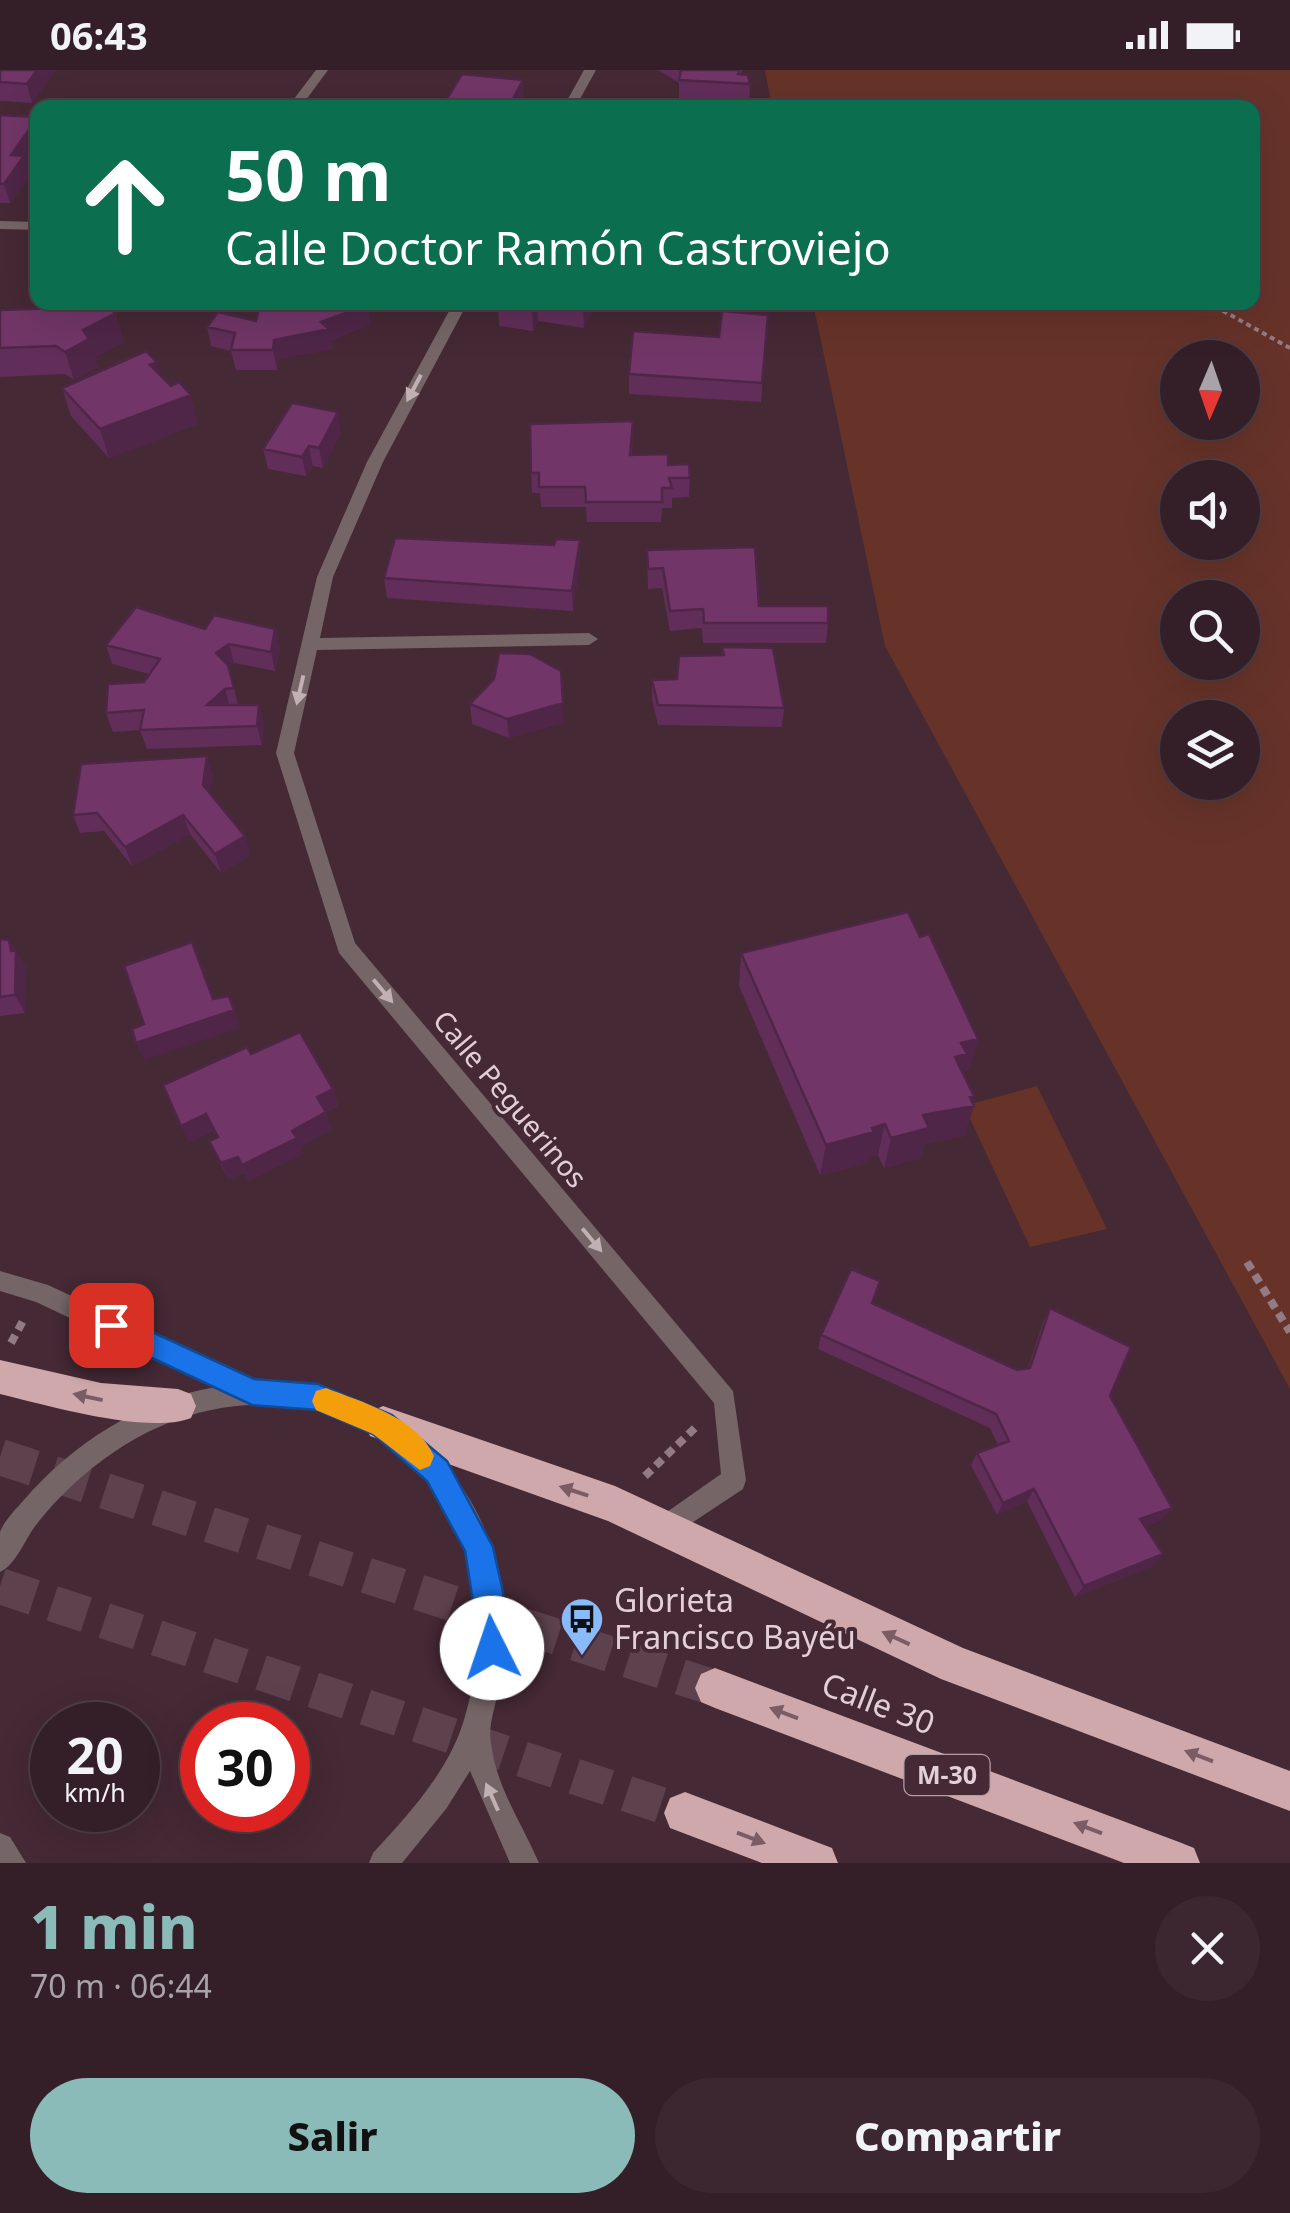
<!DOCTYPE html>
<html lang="es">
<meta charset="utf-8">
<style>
:root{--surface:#341f28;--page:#3c2730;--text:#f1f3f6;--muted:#a9a2a8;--line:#4e3d45;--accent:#8bbbb9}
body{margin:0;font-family:"Noto Sans",sans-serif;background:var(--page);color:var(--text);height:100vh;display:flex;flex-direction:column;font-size:38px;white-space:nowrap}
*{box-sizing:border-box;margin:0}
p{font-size:32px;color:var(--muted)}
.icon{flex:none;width:55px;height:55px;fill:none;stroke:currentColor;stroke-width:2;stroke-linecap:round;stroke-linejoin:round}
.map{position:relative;height:1793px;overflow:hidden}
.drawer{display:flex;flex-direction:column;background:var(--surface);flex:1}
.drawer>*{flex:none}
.guide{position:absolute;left:30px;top:30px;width:1230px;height:210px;border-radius:20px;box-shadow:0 10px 40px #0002,0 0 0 2px var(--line);background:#0b6e4f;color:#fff;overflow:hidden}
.needle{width:65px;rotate:182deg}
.buttons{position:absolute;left:1160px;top:270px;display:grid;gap:20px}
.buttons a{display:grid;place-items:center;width:100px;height:100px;border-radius:50%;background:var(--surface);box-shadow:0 10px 40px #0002,0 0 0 2px var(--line);font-size:50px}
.speed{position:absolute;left:30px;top:1632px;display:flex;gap:20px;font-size:50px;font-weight:700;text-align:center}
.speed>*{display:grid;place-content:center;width:130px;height:130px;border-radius:50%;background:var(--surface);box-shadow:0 10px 40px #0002,0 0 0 2px var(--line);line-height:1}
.speed small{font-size:25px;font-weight:400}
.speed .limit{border:15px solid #d22;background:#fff;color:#111}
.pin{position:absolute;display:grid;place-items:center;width:85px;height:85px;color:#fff;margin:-42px;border-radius:20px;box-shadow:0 5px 15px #0006}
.me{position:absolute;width:110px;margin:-55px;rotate:356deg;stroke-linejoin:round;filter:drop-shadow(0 0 8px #0008)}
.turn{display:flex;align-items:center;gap:35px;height:210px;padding:0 30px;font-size:45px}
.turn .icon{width:130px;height:130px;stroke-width:2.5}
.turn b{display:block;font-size:70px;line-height:85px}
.round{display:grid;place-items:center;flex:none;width:105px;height:105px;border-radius:52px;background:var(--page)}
.overview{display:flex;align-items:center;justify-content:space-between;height:170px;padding:0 30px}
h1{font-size:60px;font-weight:800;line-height:75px;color:var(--accent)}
.button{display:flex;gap:20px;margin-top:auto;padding:20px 30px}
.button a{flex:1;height:115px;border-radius:60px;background:var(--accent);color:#111;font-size:40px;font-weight:800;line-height:115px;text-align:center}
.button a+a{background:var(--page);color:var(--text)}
.status{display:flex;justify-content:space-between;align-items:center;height:70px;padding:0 50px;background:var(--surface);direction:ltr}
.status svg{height:28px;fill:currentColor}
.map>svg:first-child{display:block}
</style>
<div class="status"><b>06:43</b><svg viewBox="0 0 49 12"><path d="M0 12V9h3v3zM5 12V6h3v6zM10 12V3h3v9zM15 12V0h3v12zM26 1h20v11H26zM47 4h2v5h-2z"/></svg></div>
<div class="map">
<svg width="1290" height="1793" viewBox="0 0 1290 1793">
<rect width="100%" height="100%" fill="#452935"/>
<path fill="#673329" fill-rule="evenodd" d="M765,0h525v1319l-405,-743 -72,-343 439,-1v-194l-480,-1zM1178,288h64v64h-64zM1178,408h64v64h-64zM1178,528h64v64h-64zM1178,648h64v64h-64z
M1037,1016l70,143 -77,18 -66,-141z"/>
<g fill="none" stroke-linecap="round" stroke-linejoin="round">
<path stroke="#5d424d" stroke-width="36" stroke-dasharray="36 19" stroke-linecap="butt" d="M0,1387l715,231
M0,1516l685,227"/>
<path stroke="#937b85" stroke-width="4" stroke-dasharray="5 4" stroke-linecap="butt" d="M1207,232l83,46"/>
<path stroke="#937b85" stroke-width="8" stroke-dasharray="9 6" stroke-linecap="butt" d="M1247,1192l43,70
M11,1273l13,-24
M645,1406l52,-50"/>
<path fill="#756566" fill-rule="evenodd" d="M316,0h12l-28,38h-13z
M584,0h12l-21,38h-12z
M0,151l38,1v8l-38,-1z
M454,232h14l-85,160 -50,115 -13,61 269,-5 9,6 -9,6 -272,5 -23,103 61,190 378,448 13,89 -3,9 -80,53 -9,-3 -3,-9 3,-9 67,-47 -7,-71 -375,-450 -63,-200 41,-176 50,-115z
M0,1201l48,14 210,98c143,7 245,100 246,247 0,21 -2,41 -6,61 -3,19 -10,33 -7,52 5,44 31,80 48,120h-29l-40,-92 -24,38 -44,54h-33l4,-10c35,-38 74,-80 90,-130 56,-176 -58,-351 -252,-313 -69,14 -132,60 -175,115 -11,14 -20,40 -36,47 0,-12 0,-29 0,-40 4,-11 16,-23 23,-31 49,-57 118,-102 193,-114l-180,-85 -36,-11z
M0,1763l10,4 16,26h-26z"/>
<path fill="#cfa8ab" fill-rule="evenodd" d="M0,1290l101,23 77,6 13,5 5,12 -5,12c-43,17 -145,-13 -191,-24z
M383,1336l232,80 348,162 327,123v40l-349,-132 -333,-158 -238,-85 -5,-12 5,-12z
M715,1598l464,174 15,6 6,15h-76l-409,-155 -14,-6 -6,-14 6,-14z
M685,1722l147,56 6,15h-76l-92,-35 -6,-15 6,-15z"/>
</g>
<path fill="#612e59" d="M0,0h56l-24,33 -32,-2z
M658,0h84l-1,4 9,10 -1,19 -70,-4v-16z
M0,45l38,2v28l-12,17 4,13 -20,28h-10z
M499,232h98l-13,26 -46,-7 -5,10 -34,-5 -1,-20z
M367,235l3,20 -39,15 1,9 -54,10 -1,11h-41l-5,-19 -20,-5 -4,-19z
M0,240l124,32 -29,15 3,10 -24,13 -9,-6 -65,3z
M768,245l-7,87 -132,-8v-20l90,-37z
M161,305l37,49 -89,34 -38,-42 -9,-28z
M633,351l-1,34 36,10 22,13 -1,19 -17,1v10h-10l-1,14h-74l-1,-15h-45l-1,-14h-8l-1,-20z
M341,362l-18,36 -10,-2 -7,10 -38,-7 -5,-20z
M580,470v20l-7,51 -186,-13 -3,-20z
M647,480l112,56 69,17 -2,20h-123l-1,-15 -32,3 -8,-43 -14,1z
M275,559l5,20 -5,22 -41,-8 -5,4 9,38h21l5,19 -2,21 -115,4 -7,-19 -27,2 -7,-19 38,-31 5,-8 -37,-10 -6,-19z
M722,577l62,61 -2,19 -124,-2 -6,-26v-19l25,-1 45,-24z
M470,634l94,18 -55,16 -37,-14z
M213,705l-3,19 35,42 5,19 -29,18 -31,-39 -58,32 -28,-35 -24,2 -7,-18z
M920,867l58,102 -9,31 -7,2 10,30 -8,34 -39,8 -4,14 -37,10 -6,-13 -9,3 -1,5 -48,12 -81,-189 2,-33z
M0,869l9,1 17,28 -1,45 -25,3z
M251,984l82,35 5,17 -12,6 5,17 -31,18 3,7 -55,27 -3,-8 -17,6 -19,-38 8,-4 -4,-6 -24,11 -26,-57z
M873,1234l144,66 11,-2 15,-46 7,-14 60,88 52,124 -17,6 8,40 -78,31 -48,-96 -30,14 -26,-50 6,-12 21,-8 -8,-17 -172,-79 3,-14z"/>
<path fill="#4f2648" d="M37,0h19l-24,33 -5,-19z
M523,10l1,19 -4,9h-12z
M38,48v27l-12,17 4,13 -20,28 -6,-19 7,-29z
M537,232l1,19 -5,10 -1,-20z
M586,232h11l-13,26 -1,-20z
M367,235l3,20 -39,15 1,9 -54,10 -1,11 -4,-20 1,-10z
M116,243l8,29 -29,15 3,10 -24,13 -9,-28 18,-22z
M157,292l8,28 -15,-25z
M191,325l7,29 -89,34 -9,-29z
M338,342l3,20 -18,36 -4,-20z
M309,376l4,20 -7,10 -4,-19z
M580,470v20l-7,51 -1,-20z
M275,559l5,20 -5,22 -4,-19z
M229,574l5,19 -5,4 10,41 -10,-41 -13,-14z
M561,601l3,51 -55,16 -2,-19z
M225,619l5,19 -23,-3z
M259,635l5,19 -2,21 -5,-19z
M207,686l6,19 -4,29 -6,-19z
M183,745l7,19 -58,32 -7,-19z
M245,766l5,19 -29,18 -6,-19z
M9,870l17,28 -1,45 -10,-18z
M234,940l6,18 -96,32 -8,-17z
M978,969l-9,31 -8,3 -6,-16 6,-14z
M333,1019l5,17 -15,8 -6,-17z
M974,1026l-3,10h3l-10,30 -39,8 -4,14 -37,10 7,-30 32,-23z
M326,1042l5,17 -31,18 3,7 -55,27 -6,-16 50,-34z
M206,1044l7,17 -24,11 -8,-16z
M885,1054l-7,31 -9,3 -1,5 -48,12 6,-30z
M238,1087l7,16 -17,6 -7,-16z
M1034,1419l-7,12 -30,14 6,-12z
M1172,1438l-10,12 -31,11 9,-12z
M1163,1484l-10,12 -78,31 9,-11z"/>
<path fill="#713667" stroke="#4f2648" stroke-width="2.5" d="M0,0h37l-10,14 -27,-2z
M681,0h58l-1,4 10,1 2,9 -71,-4z
M462,4l61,6 -15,28h-45l-20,-3z
M615,32l36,6h-39z
M0,45l38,2 -27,38 13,1 -20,28h-4z
M70,232h25l21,11 -33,17 6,9 -24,13 -9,-6 -56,2v-38l60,-2z
M296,232h68l3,3 -46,17 8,7 -55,11 -1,10h-42l4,-17 -28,-6 11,-15 38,9 3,-12 29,-3z
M499,232h37l-4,9 -34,-5z
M546,232h40l-3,6z
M722,241l46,4 -6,68 -133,-9 4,-43 86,6z
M146,281l11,11 -7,3 21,21 8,-4 12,13 -91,34 -38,-41z
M292,333l46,9 -19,36 -10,-2 -7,11 -39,-8z
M633,351l-3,34 38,-1v11l21,-1 1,14h-21l3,10h-10v14h-76l-1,-15h-46v-14h-8l-1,-49z
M395,468l159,7 2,-6 24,1 -8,51 -188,-13z
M755,477l4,59h69v17h-124l-1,-14 -33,2 -7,-43 -15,1 -1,-19z
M136,537l69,22 9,-14 61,14 -4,23 -42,-8 -13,9 12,12 6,23 -9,1 -18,16h52l-2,21 -117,4 4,-20 -38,3 2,-29 36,-2 16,-23 -54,-14z
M722,577l51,1 11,60 -126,-3 -6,-25 25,-1 2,-23 45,-1z
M499,583l31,1 31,17 2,32 -56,16 -37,-15 24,-25z
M207,686l-4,29 42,51 -30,18 -32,-39 -58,32 -28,-34 -24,2 8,-51z
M908,842l12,25 9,-3 49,105 -17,4 6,11 -12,3 19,39 -4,1 4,9 -51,9 6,13 -38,10 -6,-14 -13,4 2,4 -48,13 -85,-192z
M0,869l9,1 2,11 5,-1 -1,45 -15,2z
M192,872l21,57 16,-3 5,14 -98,33 -4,-14 12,-5 -20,-58z
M300,962l33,57 -16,8 9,15 -34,19 5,7 -55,27 -4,-8 -17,6 -12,-22 9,-4 -12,-23 -25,12 -18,-41 84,-38 4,7z
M851,1199l29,12 -8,22 145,67 13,-2 20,-60 81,39 -21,49 62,112 -32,11 23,35 -79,32 -50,-97 -31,14 -26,-50 32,-12 -13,-27 -175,-79z"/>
<defs><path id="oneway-solid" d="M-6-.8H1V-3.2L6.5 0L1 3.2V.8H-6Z" transform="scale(2.5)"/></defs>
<g fill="#c2b0b5">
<use href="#oneway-solid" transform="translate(414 318) rotate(118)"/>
<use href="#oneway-solid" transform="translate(300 620) rotate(103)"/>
<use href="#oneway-solid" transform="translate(383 921) rotate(50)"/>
<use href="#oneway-solid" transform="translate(592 1170) rotate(50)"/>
<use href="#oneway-solid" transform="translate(492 1727) rotate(-114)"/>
</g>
<g fill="#7c5c64">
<use href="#oneway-solid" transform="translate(88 1327) rotate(-168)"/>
<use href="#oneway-solid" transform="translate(574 1421) rotate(-162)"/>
<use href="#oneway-solid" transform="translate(896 1568) rotate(-155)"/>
<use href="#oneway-solid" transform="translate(784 1643) rotate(-159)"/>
<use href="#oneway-solid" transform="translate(1199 1686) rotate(-159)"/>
<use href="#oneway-solid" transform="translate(1088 1758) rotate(-159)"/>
<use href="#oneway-solid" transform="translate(751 1768) rotate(21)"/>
</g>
<path fill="#1a73e8" stroke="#114b97" stroke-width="2.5" d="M111,1243l143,66 64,5 74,31 55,46 46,86 10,45 4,56 -4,10 -11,5 -10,-5 -17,-107 -38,-70 -54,-47 -56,-24 -65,-5 -151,-71 -3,-9 3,-8z"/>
<path fill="#f59e0b" d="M326,1318c35,14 91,29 108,68l-4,10 -10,4 -47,-36 -57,-24 -4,-9 4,-10z"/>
<defs>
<g id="bus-pin" transform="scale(2.25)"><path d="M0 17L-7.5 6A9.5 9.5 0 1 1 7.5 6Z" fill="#88bafc" stroke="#452935"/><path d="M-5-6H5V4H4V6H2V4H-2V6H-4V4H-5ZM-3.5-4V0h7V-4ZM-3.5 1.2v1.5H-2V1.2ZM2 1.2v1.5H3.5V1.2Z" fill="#111"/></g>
</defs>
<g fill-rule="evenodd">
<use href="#bus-pin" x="582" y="1549"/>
</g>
<g text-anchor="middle" stroke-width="8" stroke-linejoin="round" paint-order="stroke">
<rect fill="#452935" stroke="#b49ea6" stroke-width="2.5" x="904.5" y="1685" width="85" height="40" rx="8"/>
<g font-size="25" font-weight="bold" fill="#e3d0d7">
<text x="947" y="1714">M-30</text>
</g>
<g font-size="28" fill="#e3d0d7" stroke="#452935">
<text transform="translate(510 1029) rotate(50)" y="10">Calle Peguerinos</text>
</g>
<g font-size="32" fill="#e3d0d7" stroke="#452935" text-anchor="start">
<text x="614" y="1542">Glorieta<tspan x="614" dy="37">Francisco Bayéu</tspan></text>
</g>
<g font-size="32" fill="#e3d0d7" stroke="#452935">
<text transform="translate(878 1634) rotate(21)" y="11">Calle 30</text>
</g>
</g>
</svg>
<div class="buttons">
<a><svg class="needle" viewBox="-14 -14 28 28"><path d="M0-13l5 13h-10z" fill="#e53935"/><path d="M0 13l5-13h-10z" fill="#a9a2a8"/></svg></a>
<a><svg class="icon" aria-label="sound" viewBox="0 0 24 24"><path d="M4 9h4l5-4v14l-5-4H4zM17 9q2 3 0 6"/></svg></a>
<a><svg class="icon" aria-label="search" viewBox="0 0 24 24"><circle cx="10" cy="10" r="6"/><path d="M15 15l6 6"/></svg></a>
<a><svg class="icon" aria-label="layers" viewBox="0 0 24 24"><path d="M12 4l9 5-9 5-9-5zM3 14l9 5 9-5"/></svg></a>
</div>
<div class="speed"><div>20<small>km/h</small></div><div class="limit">30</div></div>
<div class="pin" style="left:111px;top:1255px;background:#d93025"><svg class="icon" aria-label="arrive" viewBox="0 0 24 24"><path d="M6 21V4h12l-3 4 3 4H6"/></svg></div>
<svg class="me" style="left:492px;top:1578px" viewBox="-20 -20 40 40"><circle r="19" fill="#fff"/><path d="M0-13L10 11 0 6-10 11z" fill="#1a73e8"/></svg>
<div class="guide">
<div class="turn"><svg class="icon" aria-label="ahead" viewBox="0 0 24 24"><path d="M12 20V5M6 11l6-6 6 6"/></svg><div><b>50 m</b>Calle Doctor Ramón Castroviejo</div></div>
</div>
</div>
<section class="drawer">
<div class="overview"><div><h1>1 min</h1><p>70 m · 06:44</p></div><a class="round"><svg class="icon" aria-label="close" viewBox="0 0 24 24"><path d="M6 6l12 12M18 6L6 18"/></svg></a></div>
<div class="button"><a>Salir</a><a>Compartir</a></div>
</section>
